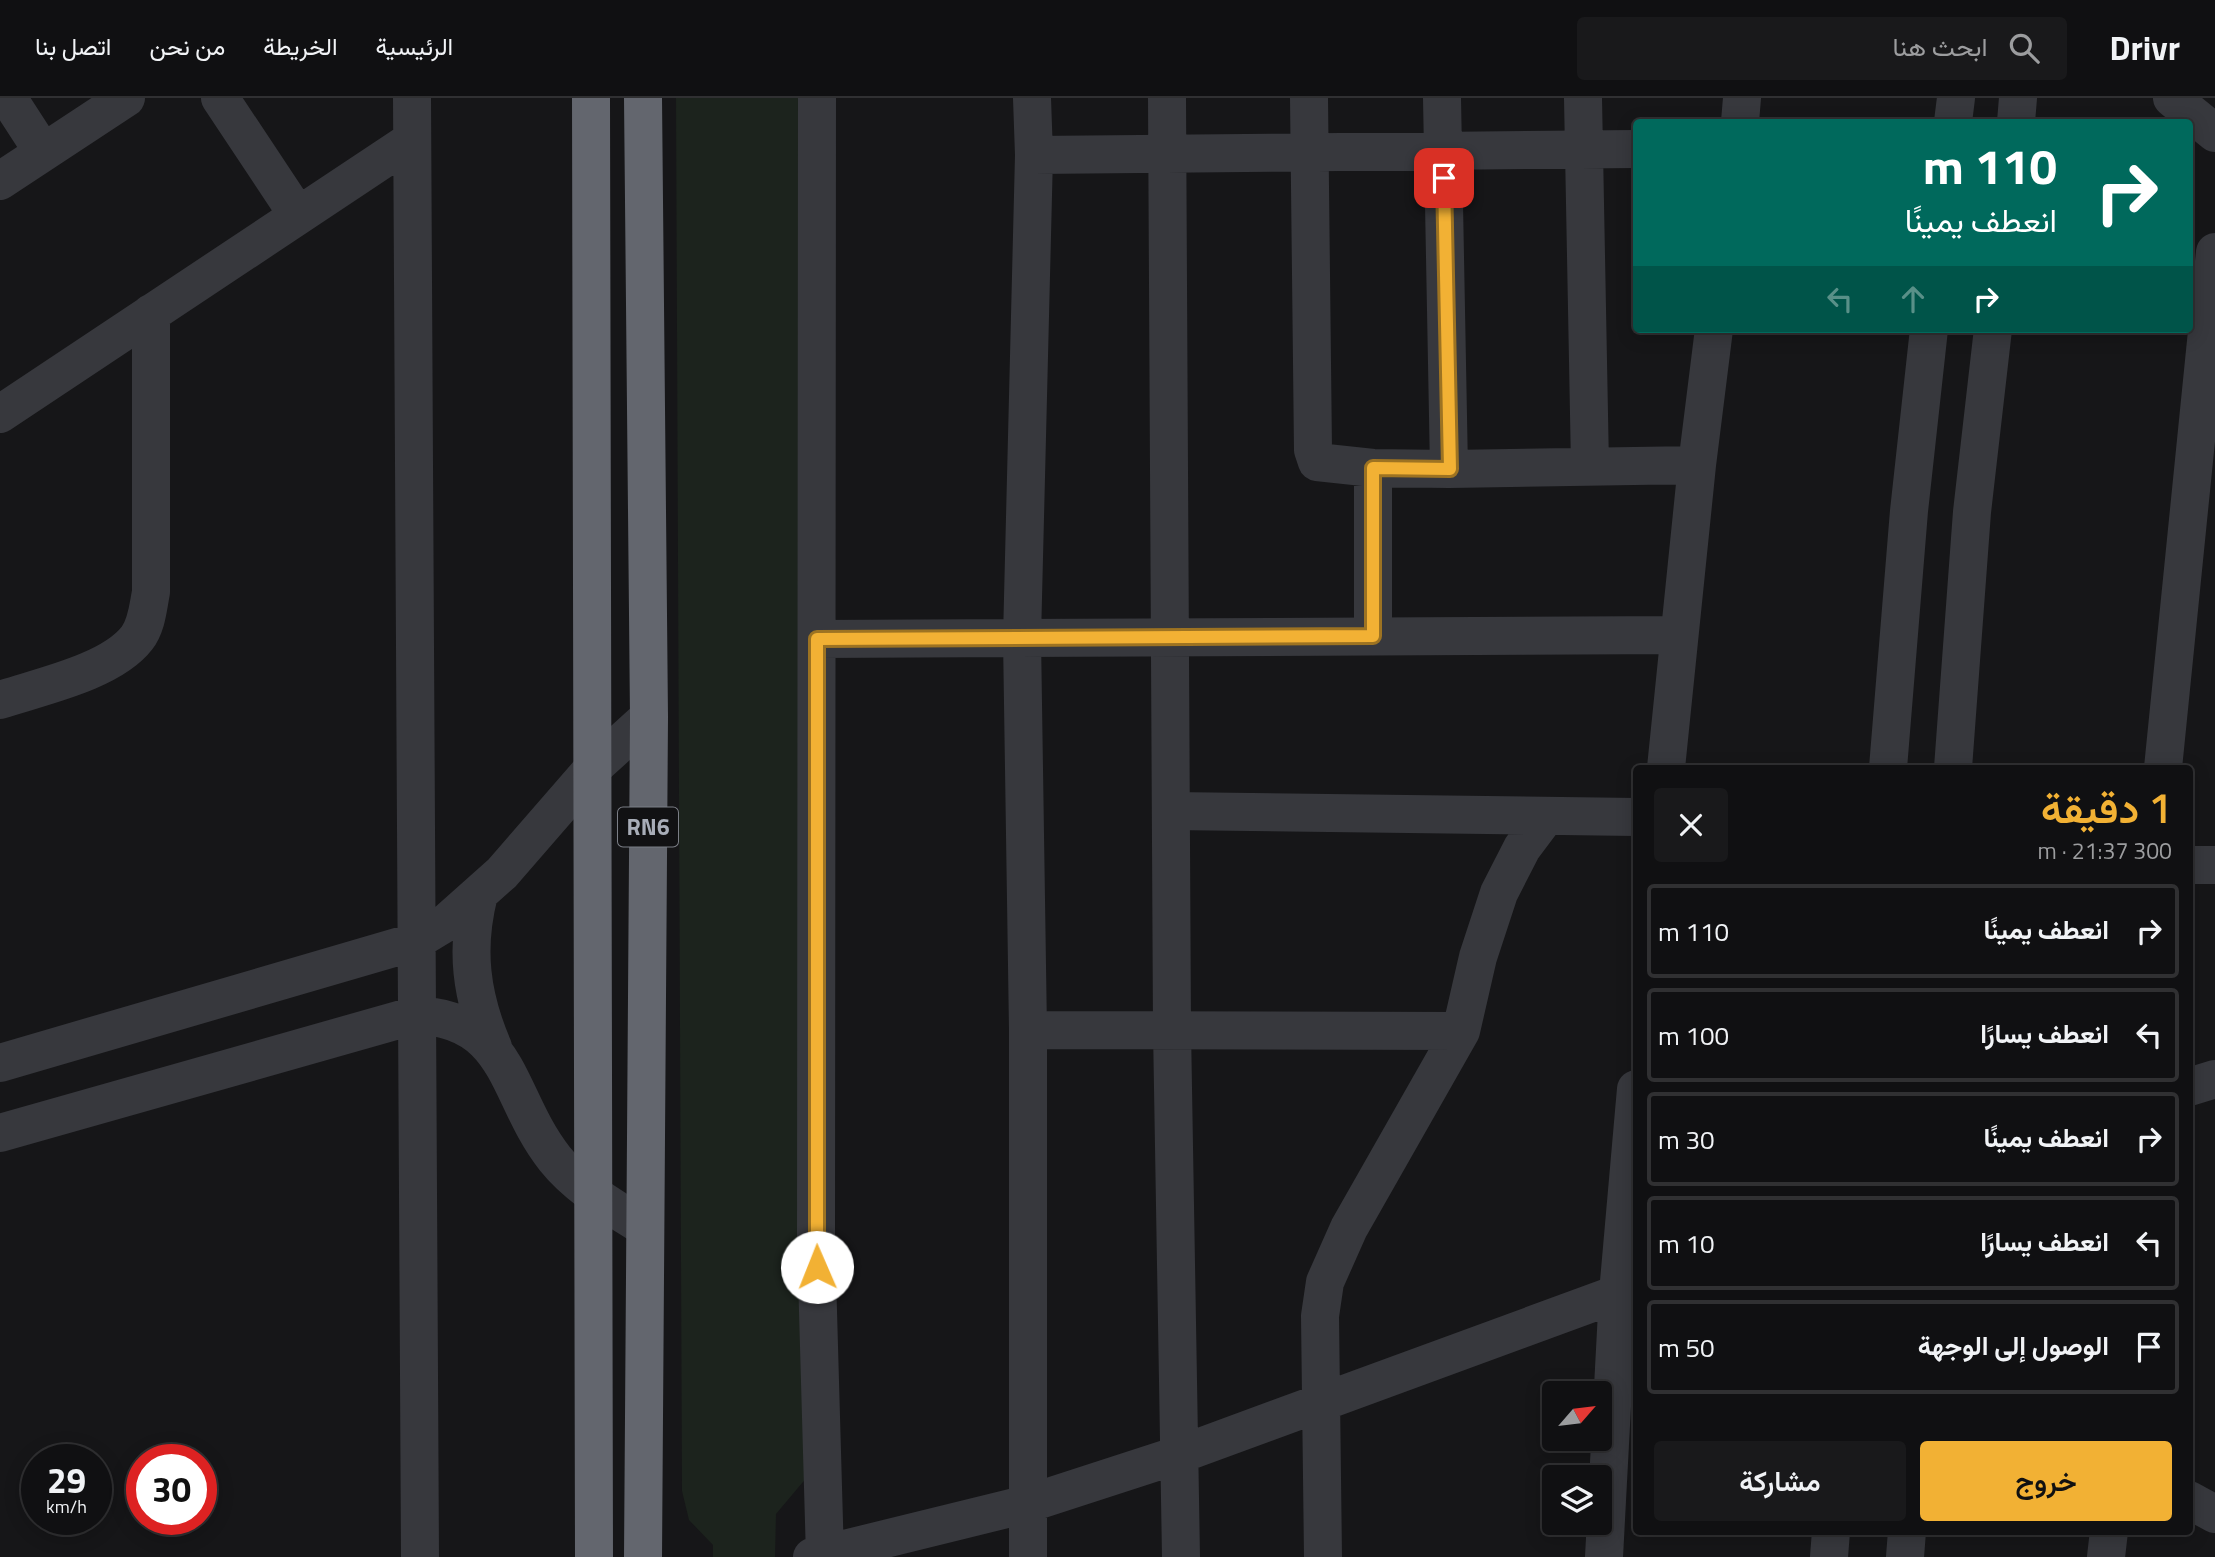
<!DOCTYPE html>
<html lang="ar">
<meta charset="utf-8">
<style>
:root{--surface:#101012;--page:#19191b;--text:#f1f3f6;--muted:#9c9d9f;--line:#303032;--accent:#f2b134}
body{margin:0;font-family:"Titillium Web",Vazirmatn,sans-serif;background:var(--page);color:var(--text);direction:rtl;height:100vh;display:flex;flex-direction:column;font-size:26px;white-space:nowrap}
*{box-sizing:border-box;margin:0}
p{font-size:23px;color:var(--muted)}
.icon{flex:none;width:38px;height:38px;fill:none;stroke:currentColor;stroke-width:2;stroke-linecap:round;stroke-linejoin:round}
.map{position:relative;flex:1;overflow:hidden;direction:ltr}
.side{position:absolute;left:1633px;top:667px;width:560px;height:770px;display:flex;flex-direction:column;background:var(--surface);border-radius:7px;box-shadow:0 4px 18px #0003,0 0 0 2px var(--line);direction:rtl}
.side>*{flex:none}
.hud{position:absolute;left:1633px;top:21px;width:560px;height:214px;border-radius:7px;box-shadow:0 4px 18px #0003,0 0 0 2px var(--line);direction:rtl;background:#00695c;color:#fff;overflow:hidden}
.needle{width:46px;rotate:62deg}
.controls{position:absolute;left:1542px;top:1283px;display:grid;gap:14px}
.controls a{display:grid;place-items:center;width:70px;height:70px;border-radius:7px;background:var(--surface);box-shadow:0 4px 18px #0003,0 0 0 2px var(--line);font-size:35px}
.speed{position:absolute;left:21px;top:1346px;display:flex;gap:14px;font-size:35px;font-weight:700;text-align:center}
.speed>*{display:grid;place-content:center;width:91px;height:91px;border-radius:50%;background:var(--surface);box-shadow:0 4px 18px #0003,0 0 0 2px var(--line);line-height:1}
.speed small{font-size:18px;font-weight:400}
.speed .limit{border:10px solid #d22;background:#fff;color:#111}
.pin{position:absolute;display:grid;place-items:center;width:60px;height:60px;color:#fff;margin:-30px;border-radius:14px;box-shadow:0 4px 10px #0006}
.me{position:absolute;width:77px;margin:-38px;rotate:359deg;stroke-linejoin:round;filter:drop-shadow(0 0 5px #0008)}
.turn{display:flex;align-items:center;gap:24px;height:147px;padding:0 21px;font-size:32px}
.turn .icon{width:91px;height:91px;stroke-width:2.5}
.turn b{display:block;font-size:49px;line-height:60px}
.lanes{display:flex;align-items:center;height:66px;padding:0 21px;background:#0003;justify-content:center;gap:35px;direction:ltr}
.lanes .off{opacity:.35}
.round{display:grid;place-items:center;flex:none;width:74px;height:74px;border-radius:7px;background:var(--page)}
.head{display:flex;align-items:center;justify-content:space-between;height:119px;padding:0 21px}
h1{font-size:42px;font-weight:600;line-height:52px;color:var(--accent)}
.button{display:flex;gap:14px;margin-top:auto;padding:14px 21px}
.button a{flex:1;height:80px;border-radius:7px;background:var(--accent);color:#111;font-size:28px;font-weight:600;line-height:80px;text-align:center}
.button a+a{background:var(--page);color:var(--text)}
ul{padding:0;list-style:none}
li{display:flex;align-items:center;gap:21px;height:94px;margin:0 14px 10px;padding:0 7px;border:4px solid var(--line);border-radius:7px}
li div{flex:1}
li b{display:block;font-size:26px}
li em{font-style:normal}
header{display:flex;align-items:center;gap:42px;box-sizing:border-box;height:98px;padding:0 35px;background:var(--surface);border-bottom:2px solid var(--line)}
header strong{font-size:33px}
nav{display:flex;gap:38px;margin-inline-start:auto;font-size:24px}
.search{width:490px;height:63px;background:var(--page);display:flex;align-items:center;gap:18px;box-sizing:border-box;padding:0 24px;border-radius:7px;color:var(--muted);font-size:26px}
.map>svg:first-child{display:block}
</style>
<header>
<strong>Drivr</strong>
<div class="search"><svg class="icon" aria-label="search" viewBox="0 0 24 24"><circle cx="10" cy="10" r="6"/><path d="M15 15l6 6"/></svg>ابحث هنا</div>
<nav><a>الرئيسية</a><a>الخريطة</a><a>من نحن</a><a>اتصل بنا</a></nav>
</header>
<div class="map">
<svg width="2215" height="1459" viewBox="0 0 2215 1459">
<rect width="100%" height="100%" fill="#161618"/>
<path fill="#1c231d" d="M676,0h130l2,1378 -32,38 -1,43h-62v-12l-24,-25 -7,-29z"/>
<g fill="none" stroke-linecap="round" stroke-linejoin="round">
<path stroke="#37383d" stroke-width="38" d="M8,0l35,54
M220,0l77,116
M412,0l8,1459
M817,0l-1,1143 9,316
M1167,0l5,931 9,528
M1309,0l4,352 4,12 56,6 76,1 248,-4
M1442,0l7,371
M1583,0l7,368
M2172,0l43,35
M1740,24l2,-24
M1953,24l3,-24
M2016,24l2,-24
M1034,57l602,-6
M0,83l126,-83
M0,316l412,-274
M1373,370v168
M817,541l862,-4
M0,602c39,-13 111,-28 137,-62 10,-13 11,-31 14,-46v-279
M1666,670l31,-303 17,-136
M1888,670l21,-257 20,-182
M1953,670l19,-256 21,-183
M2163,670l52,-516
M1171,713l465,6
M2189,767h26
M479,796c-14,55 -8,102 14,153
M1028,932l433,1
M0,965l414,-121 33,-20 55,-49 92,-106 55,-50
M2189,989l26,-8
M0,1035l416,-118c97,5 89,81 139,144 24,30 58,48 89,68
M2189,1402l26,14
M812,1459l215,-53 154,-50 455,-167
M1028,1459v-527l-6,-392 12,-483 -2,-57
M1323,1459l-3,-241 5,-34 24,-54 112,-197 17,-74 21,-64 23,-45 24,-32
M1604,1459l14,-264 18,-204
M1829,1459l2,-26
M1905,1459l2,-26
M2106,1459l3,-26"/>
<path stroke="#63666e" stroke-width="38" d="M591,0l3,1459
M643,1459l6,-840 -6,-619"/>
</g>
<g fill="none" stroke-linecap="round" stroke-linejoin="round">
<g stroke="#9d7322" stroke-width="18">
<path id="route" d="M817,1169v-628l556,-3v-168l77,1 -6,-291"/>
</g>
<use href="#route" stroke="#f2b134" stroke-width="12"/>
</g>
<g text-anchor="middle" stroke-width="7" stroke-linejoin="round" paint-order="stroke">
<rect fill="#111113" stroke="#7b7e86" stroke-width="2" x="618" y="709.5" width="60" height="39" rx="5"/>
<g font-size="23" font-weight="bold" fill="#a8adb8">
<text x="648" y="737">RN6</text>
</g>
</g>
</svg>
<div class="controls">
<a><svg class="needle" viewBox="-14 -14 28 28"><path d="M0-13l5 13h-10z" fill="#e53935"/><path d="M0 13l5-13h-10z" fill="#9c9d9f"/></svg></a>
<a><svg class="icon" aria-label="layers" viewBox="0 0 24 24"><path d="M12 4l9 5-9 5-9-5zM3 14l9 5 9-5"/></svg></a>
</div>
<div class="speed"><div>29<small>km/h</small></div><div class="limit">30</div></div>
<div class="pin" style="left:1444px;top:80px;background:#d93025"><svg class="icon" aria-label="arrive" viewBox="0 0 24 24"><path d="M6 21V4h12l-3 4 3 4H6"/></svg></div>
<svg class="me" style="left:817px;top:1169px" viewBox="-20 -20 40 40"><circle r="19" fill="#fff"/><path d="M0-13L10 11 0 6-10 11z" fill="#f2b134"/></svg>
<div class="hud">
<div class="turn"><svg class="icon" aria-label="right" viewBox="0 0 24 24"><path d="M7 20v-9h11M14 6l5 5-5 5"/></svg><div><b>110 m</b>انعطف يمينًا</div></div>
<div class="lanes"><svg class="icon off" aria-label="left" viewBox="0 0 24 24"><path d="M17 20v-9H6M10 6l-5 5 5 5"/></svg><svg class="icon off" aria-label="ahead" viewBox="0 0 24 24"><path d="M12 20V5M6 11l6-6 6 6"/></svg><svg class="icon" aria-label="right" viewBox="0 0 24 24"><path d="M7 20v-9h11M14 6l5 5-5 5"/></svg></div>
</div>
<section class="side">
<div class="head"><div><h1>1 دقيقة</h1><p>300 m · 21:37</p></div><a class="round"><svg class="icon" aria-label="close" viewBox="0 0 24 24"><path d="M6 6l12 12M18 6L6 18"/></svg></a></div>
<ul>
<li><svg class="icon" aria-label="right" viewBox="0 0 24 24"><path d="M7 20v-9h11M14 6l5 5-5 5"/></svg><div><b>انعطف يمينًا</b></div><em>110 m</em></li>
<li><svg class="icon" aria-label="left" viewBox="0 0 24 24"><path d="M17 20v-9H6M10 6l-5 5 5 5"/></svg><div><b>انعطف يسارًا</b></div><em>100 m</em></li>
<li><svg class="icon" aria-label="right" viewBox="0 0 24 24"><path d="M7 20v-9h11M14 6l5 5-5 5"/></svg><div><b>انعطف يمينًا</b></div><em>30 m</em></li>
<li><svg class="icon" aria-label="left" viewBox="0 0 24 24"><path d="M17 20v-9H6M10 6l-5 5 5 5"/></svg><div><b>انعطف يسارًا</b></div><em>10 m</em></li>
<li><svg class="icon" aria-label="arrive" viewBox="0 0 24 24"><path d="M6 21V4h12l-3 4 3 4H6"/></svg><div><b>الوصول إلى الوجهة</b></div><em>50 m</em></li>
</ul>
<div class="button"><a>خروج</a><a>مشاركة</a></div>
</section>
</div>
